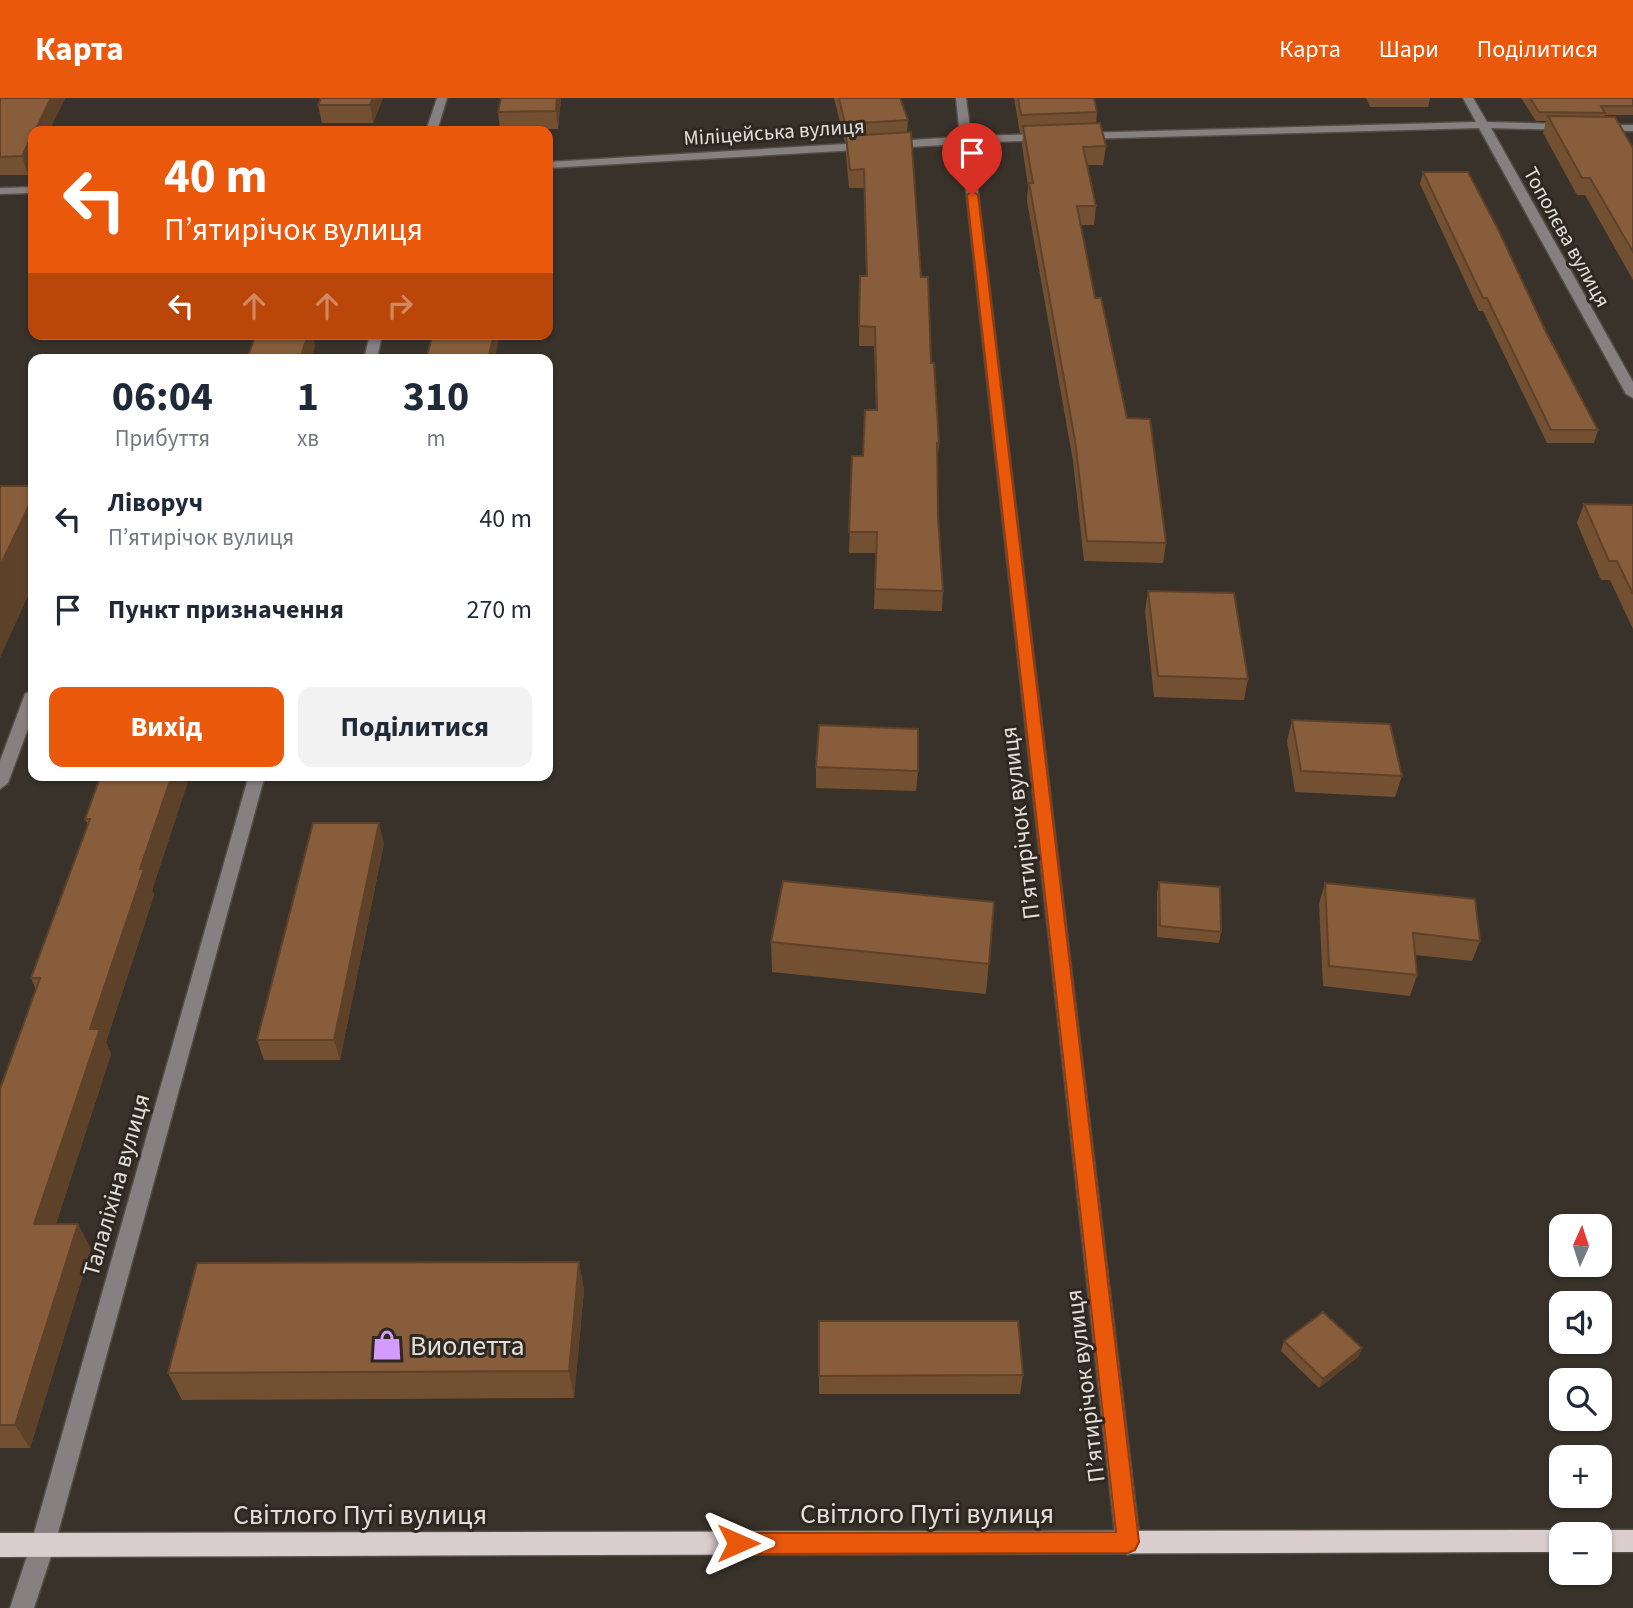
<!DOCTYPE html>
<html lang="uk">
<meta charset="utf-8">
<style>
:root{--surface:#fff;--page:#f2f2f3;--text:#1f2937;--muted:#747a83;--accent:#ea580c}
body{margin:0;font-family:"Source Sans 3",sans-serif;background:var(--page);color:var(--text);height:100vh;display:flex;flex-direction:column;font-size:26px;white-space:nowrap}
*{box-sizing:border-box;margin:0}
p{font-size:23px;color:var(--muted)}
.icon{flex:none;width:38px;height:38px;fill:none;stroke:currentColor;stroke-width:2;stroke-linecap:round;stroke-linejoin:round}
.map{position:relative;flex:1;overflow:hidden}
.drawer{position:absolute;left:28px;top:256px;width:525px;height:427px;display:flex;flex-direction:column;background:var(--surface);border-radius:14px;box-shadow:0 2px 5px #0004}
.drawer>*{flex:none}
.banner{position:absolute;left:28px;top:28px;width:525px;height:214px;border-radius:14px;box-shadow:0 2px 5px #0004;background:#ea580c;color:#fff;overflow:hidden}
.needle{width:46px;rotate:3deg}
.tools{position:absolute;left:1549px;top:1116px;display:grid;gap:14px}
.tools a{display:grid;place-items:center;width:63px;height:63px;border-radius:14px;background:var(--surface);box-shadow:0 2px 5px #0004;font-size:35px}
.pin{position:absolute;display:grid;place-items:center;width:60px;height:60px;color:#fff;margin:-72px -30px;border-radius:50% 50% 50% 0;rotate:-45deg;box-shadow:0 0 7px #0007}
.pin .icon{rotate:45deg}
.me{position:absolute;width:77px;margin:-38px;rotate:90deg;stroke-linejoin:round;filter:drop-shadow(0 0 5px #0008)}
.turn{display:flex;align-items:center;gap:24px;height:147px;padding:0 21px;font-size:32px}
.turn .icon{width:91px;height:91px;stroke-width:2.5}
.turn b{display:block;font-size:49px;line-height:60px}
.lanes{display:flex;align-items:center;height:66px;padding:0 21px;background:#0003;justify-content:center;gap:35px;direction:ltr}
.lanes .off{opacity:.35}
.eta{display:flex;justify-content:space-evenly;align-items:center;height:119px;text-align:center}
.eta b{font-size:42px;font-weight:700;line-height:49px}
.primary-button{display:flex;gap:14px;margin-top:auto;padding:14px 21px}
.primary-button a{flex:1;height:80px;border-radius:14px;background:var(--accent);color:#fff;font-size:28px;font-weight:700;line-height:80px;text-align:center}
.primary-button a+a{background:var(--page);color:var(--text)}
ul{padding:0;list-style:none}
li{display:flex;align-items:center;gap:21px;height:91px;padding:0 21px}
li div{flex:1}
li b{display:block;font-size:26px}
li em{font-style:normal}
header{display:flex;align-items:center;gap:42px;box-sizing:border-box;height:98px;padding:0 35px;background:var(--accent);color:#fff}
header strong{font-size:33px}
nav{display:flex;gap:38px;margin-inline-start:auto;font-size:24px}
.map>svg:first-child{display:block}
</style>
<header>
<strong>Карта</strong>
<nav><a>Карта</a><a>Шари</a><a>Поділитися</a></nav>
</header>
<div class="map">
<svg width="1633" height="1510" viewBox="0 0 1633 1510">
<rect width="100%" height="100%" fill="#38322a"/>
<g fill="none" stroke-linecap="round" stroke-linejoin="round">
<g stroke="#534e46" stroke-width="3">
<path id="minor" d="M437,0h10l-10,33h-11z
M956,0h10l5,38 74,-2 6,3 -6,3 -73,3 168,1400 -4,8 -8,4 -8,-4 -4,-8 -155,-1399 -413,24v-6l412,-25z
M1463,0h10l14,24 80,2 6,3 -6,3 -76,-2 142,254v16l-7,-4 -147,-266 -399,11 -6,-3 6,-3 396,-11z
M1594,27h39v6l-35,-1 -4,-1z
M33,89v6l-33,1v-6z
M370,236h12l-5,25h-13z
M33,591v26l-25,68 -8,6v-28l25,-67z
M249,677h16l-210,769 -21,64h-24l21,-64z"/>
</g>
<g stroke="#534e46" stroke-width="3">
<path id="major" d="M1561,1432l9,5h-9v17l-1561,5v-24z
M1600,1432h33v22h-33v-17h-9z"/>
</g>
<use href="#minor" fill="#868081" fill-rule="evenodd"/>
<use href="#major" fill="#dacdce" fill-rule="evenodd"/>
</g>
<path fill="#745033" d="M0,0h65l-16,33h-16v33l-5,11h-28z
M321,0h62l-10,25h-51l-4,-18z
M501,0h60l-3,31 -58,1 -2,-18z
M834,0h66l8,22 -1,12 14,145 10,86 8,80 -2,20 1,53 5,75 -1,20 -68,-2 2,-56h-27l3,-97h11l13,-46 -2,-64h-15l1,-70h6l-2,-88h-15l-3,-34v-12h-1z
M1014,0h80l3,14 -1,12 10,22 -3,19h-16l9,41 -2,19h-13l14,73 32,120 39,125 -3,20 -79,-2 -11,-100 -46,-260 1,-15 -6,-41 1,-12h-3z
M1366,0h64l-2,9h-58z
M1521,0h112v17h-28l-1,2 29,31v132l-48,-85h-8l-34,-62 3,-12h-10z
M1423,74l123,160 52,98 -4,13h-47l-64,-132h-4l-59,-127z
M1584,406l49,1v124l-23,-49h-9l-24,-57z
M1148,493l100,88 -4,21 -90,-3 -9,-86z
M1292,622l110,56 -7,21 -100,-5 -8,-51z
M816,669l102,4 -2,20 -100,-3z
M101,677h89l-38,115 2,5 -48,147 5,12 -55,170 35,25 -61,199h-30v-359l36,-99 -5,-12 57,-153 -3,-6z
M384,745l-44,217h-76l-7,-20z
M1159,784l62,50 -2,11 -62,-6v-45z
M1325,785l155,58 -8,20 -57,-6 2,20 -7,21 -87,-10 -4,-82z
M994,804l-8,92 -214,-22 -1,-30z
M579,1164l5,28 -10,108 -392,2 -14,-27z
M819,1223l204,54 -3,19h-201z
M1284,1243l78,7 -4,9 -39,31 -38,-37z"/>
<path fill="#5e4129" d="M51,0h14l-16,33h-14z
M373,0h10l-10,25 -3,-18z
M557,0h4l-3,31 -2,-18z
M33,36v30l-5,11 -6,-19z
M305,236h8l2,12 -4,13h-11z
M494,236h6l-5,25h-7z
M33,399v88l-33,73v-92z
M172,677h18l-38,115 2,5 -48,147 5,12 -63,195 -14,-25 56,-195 50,-160z
M379,725l5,20 -44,217 -6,-20z
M78,1126l13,25 -61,199 -15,-23z
M579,1164l5,28 -10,108 -5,-27z
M1362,1250l-4,9 -39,31 4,-9z"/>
<path fill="#875d3b" stroke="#5e4129" stroke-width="2" d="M0,0h51l-16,33h-2v3l-11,22 -22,1z
M321,0h52l-3,7h-52z
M501,0h56l-1,13 -58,1z
M839,0h61l8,22 -63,4z
M1018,0h76l3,14 -76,3z
M1530,0h103v8h-32l4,7 -66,-1z
M1548,18l67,1 18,31v104l-43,-74h-8z
M1100,25l6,23 -23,1 13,59h-19l18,92h6l26,120 23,1 16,124 -79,-2 -12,-100 -46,-258h4l-10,-57z
M911,34l10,145h7l3,86h3l5,80h-2l1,73 5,75 -68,-2 2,-57h-28l3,-76h11l2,-46h12l-2,-83 -16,-1 1,-50h7l-3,-107 -14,1 -4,-34z
M1423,74h45l31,59 47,101 52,98h-47l-64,-132h-4z
M256,236h52l-8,25h-53z
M433,236h61l-6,25h-62z
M0,388h33v11l-33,69z
M1584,406l49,1v89l-16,-33h-8z
M1148,493l86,2 14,86 -90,-3z
M1292,622l98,4 12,52 -101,-5z
M819,627l99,4v42l-102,-4z
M101,677h71l-32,94h4l-54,160h10l-66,195h44l-63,201h-15v-336l40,-111h-9l59,-159h-5z
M313,725h66l-45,217h-77z
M783,783l211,21 -5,62 -218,-22z
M1159,784l61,5 1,45 -61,-6z
M1325,785l150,16 5,42 -67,-8 4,42 -88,-9z
M579,1164l-10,109 -401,2 29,-110z
M1323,1214l39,36 -39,31 -39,-38z
M819,1223h199l5,54 -204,1z"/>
<path fill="#ea580c" stroke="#983908" stroke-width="2" d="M972,93l6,4 161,1347 -4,8 -7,3 -390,1 -7,-3 -3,-8 3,-7 7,-3 378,-1 -149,-1337z"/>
<defs>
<g id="shop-bare" transform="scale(2.415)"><path d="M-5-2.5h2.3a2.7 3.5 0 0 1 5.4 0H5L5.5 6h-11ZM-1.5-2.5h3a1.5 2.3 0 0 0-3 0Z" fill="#d39cfc" stroke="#2e2820" stroke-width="2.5" paint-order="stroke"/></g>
</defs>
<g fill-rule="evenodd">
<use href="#shop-bare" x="387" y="1247"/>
</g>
<g text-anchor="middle" stroke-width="6" stroke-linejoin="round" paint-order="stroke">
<g font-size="21" fill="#e2ded9" stroke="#2e2820">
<text transform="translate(774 34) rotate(-4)" y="7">Міліцейська вулиця</text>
<text transform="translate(1567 139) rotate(61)" y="7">Тополєва вулиця</text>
</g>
<g font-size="24" fill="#e2ded9" stroke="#2e2820">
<text transform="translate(1020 725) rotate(-97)" y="8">П’ятирічок вулиця</text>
<text transform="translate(116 1087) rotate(-74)" y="8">Талаліхіна вулиця</text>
<text transform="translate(1085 1288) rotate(-97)" y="8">П’ятирічок вулиця</text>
</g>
<g font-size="28" fill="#e2ded9" stroke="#2e2820" text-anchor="start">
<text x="410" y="1257">Виолетта</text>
</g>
<g font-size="28" fill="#e2ded9" stroke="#2e2820">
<text x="927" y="1425">Світлого Путі вулиця</text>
<text x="360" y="1426">Світлого Путі вулиця</text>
</g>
</g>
</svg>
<div class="tools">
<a><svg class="needle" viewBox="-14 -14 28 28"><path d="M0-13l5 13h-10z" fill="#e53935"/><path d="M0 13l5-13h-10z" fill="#747a83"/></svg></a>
<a><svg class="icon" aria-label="sound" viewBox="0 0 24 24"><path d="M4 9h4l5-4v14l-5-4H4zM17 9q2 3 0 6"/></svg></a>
<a><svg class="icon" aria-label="search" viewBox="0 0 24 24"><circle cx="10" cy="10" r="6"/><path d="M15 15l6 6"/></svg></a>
<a>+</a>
<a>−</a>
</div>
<div class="pin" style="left:972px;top:97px;background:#d93025"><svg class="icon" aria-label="arrive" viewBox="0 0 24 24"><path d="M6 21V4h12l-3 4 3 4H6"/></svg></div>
<svg class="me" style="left:738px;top:1445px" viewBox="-20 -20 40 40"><path d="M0-17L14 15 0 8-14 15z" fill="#ea580c" stroke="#fff" stroke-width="4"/></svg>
<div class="banner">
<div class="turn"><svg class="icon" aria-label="left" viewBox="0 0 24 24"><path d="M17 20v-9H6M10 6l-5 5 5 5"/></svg><div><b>40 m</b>П’ятирічок вулиця</div></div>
<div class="lanes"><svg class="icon" aria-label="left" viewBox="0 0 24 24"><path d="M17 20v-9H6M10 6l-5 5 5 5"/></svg><svg class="icon off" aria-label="ahead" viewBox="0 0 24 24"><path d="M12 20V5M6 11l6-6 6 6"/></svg><svg class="icon off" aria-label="ahead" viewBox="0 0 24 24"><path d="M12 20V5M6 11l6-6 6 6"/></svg><svg class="icon off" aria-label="right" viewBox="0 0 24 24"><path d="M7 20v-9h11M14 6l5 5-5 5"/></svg></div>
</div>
<section class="drawer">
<div class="eta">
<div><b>06:04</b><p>Прибуття</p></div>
<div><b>1</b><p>хв</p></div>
<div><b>310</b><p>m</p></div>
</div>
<ul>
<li><svg class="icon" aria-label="left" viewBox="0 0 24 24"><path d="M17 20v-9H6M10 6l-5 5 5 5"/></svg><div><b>Ліворуч</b><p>П’ятирічок вулиця</p></div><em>40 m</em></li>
<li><svg class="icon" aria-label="arrive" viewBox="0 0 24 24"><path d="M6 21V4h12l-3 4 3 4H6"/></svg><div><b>Пункт призначення</b></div><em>270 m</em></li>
</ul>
<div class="primary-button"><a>Вихід</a><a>Поділитися</a></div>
</section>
</div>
